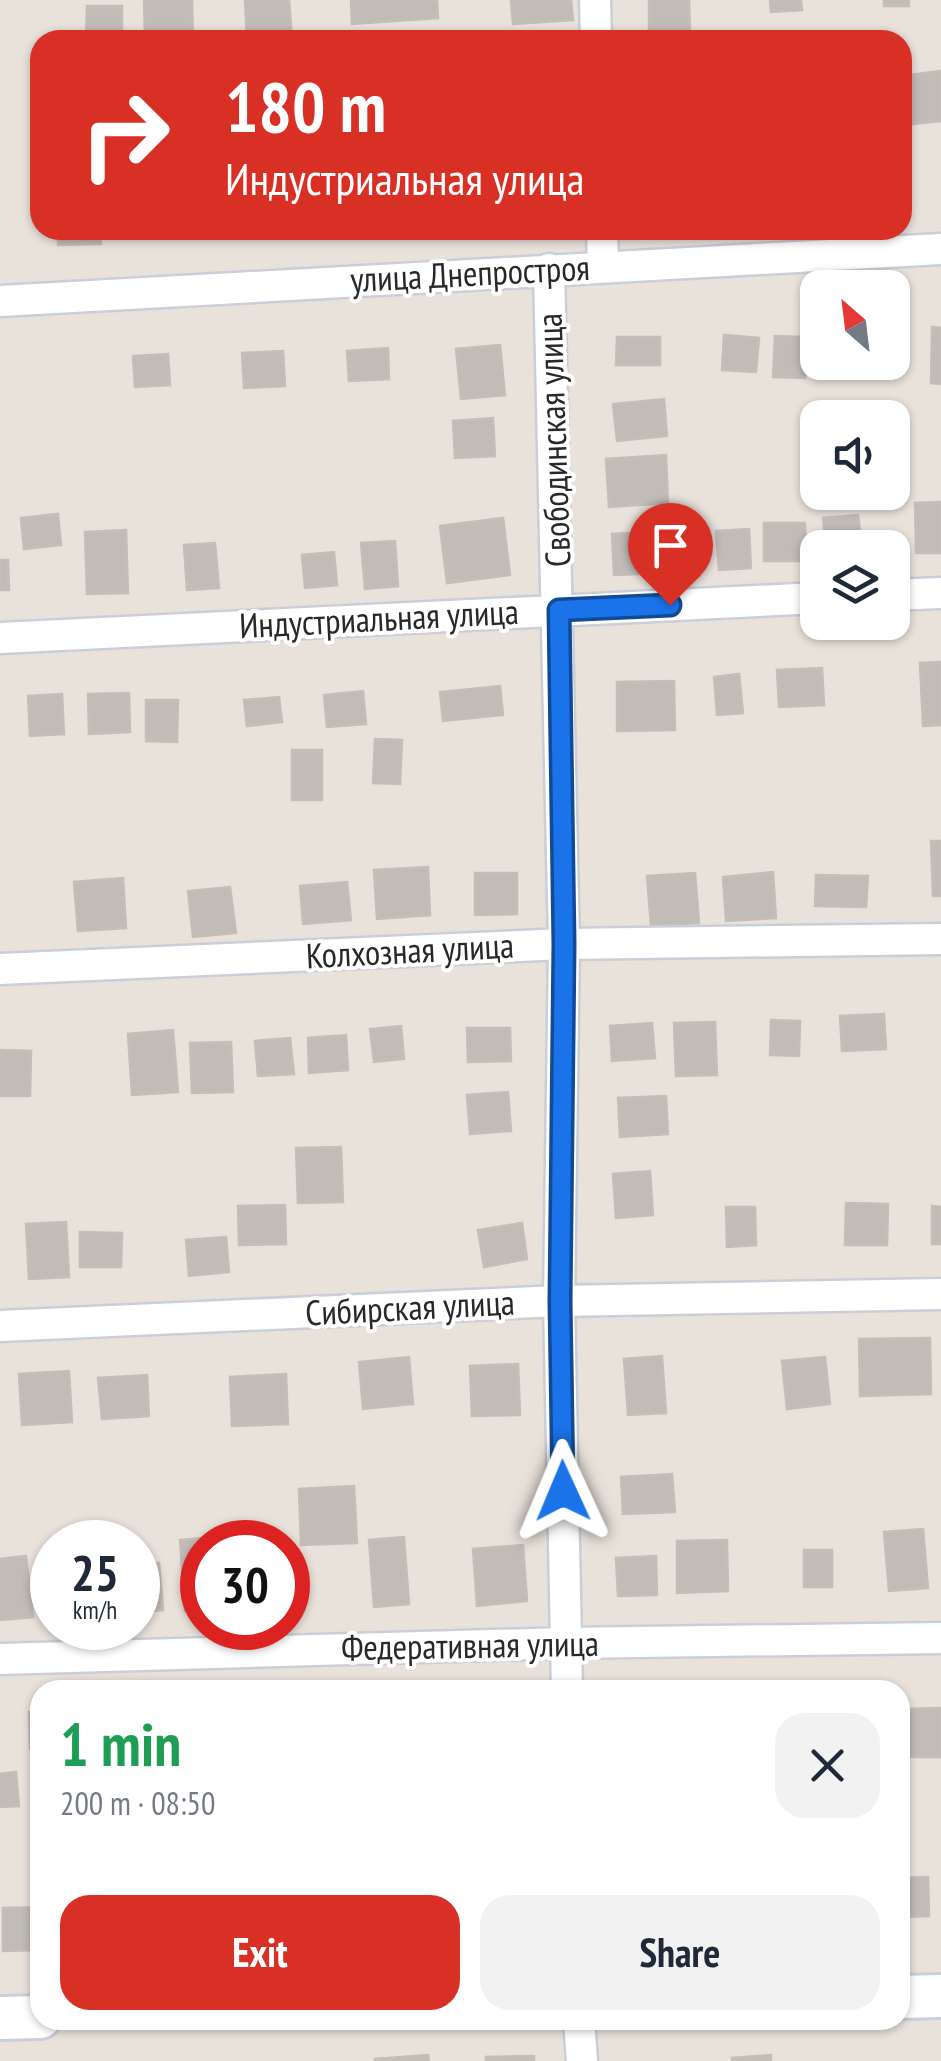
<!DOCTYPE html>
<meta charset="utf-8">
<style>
:root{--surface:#fff;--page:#f2f2f3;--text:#1f2937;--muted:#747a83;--accent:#d93025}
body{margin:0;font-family:"PT Sans Narrow",sans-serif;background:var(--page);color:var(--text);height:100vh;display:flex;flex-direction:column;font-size:38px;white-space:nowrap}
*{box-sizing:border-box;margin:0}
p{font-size:32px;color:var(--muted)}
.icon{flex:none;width:55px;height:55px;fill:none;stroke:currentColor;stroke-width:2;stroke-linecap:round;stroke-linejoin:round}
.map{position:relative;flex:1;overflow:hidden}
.sheet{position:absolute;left:30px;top:1680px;width:880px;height:350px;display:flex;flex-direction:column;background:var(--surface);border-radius:30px;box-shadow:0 2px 8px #0004}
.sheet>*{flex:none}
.top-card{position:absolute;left:30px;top:30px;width:882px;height:210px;border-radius:30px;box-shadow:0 2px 8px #0004;background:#d93025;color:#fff;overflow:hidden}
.needle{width:65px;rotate:332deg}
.buttons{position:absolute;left:800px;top:270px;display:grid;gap:20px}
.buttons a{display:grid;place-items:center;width:110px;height:110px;border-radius:20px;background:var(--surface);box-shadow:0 2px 8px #0004;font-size:50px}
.speed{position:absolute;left:30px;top:1520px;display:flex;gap:20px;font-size:50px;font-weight:700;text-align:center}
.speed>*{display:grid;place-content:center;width:130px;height:130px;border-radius:50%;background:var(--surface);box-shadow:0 2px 8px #0004;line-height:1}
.speed small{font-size:25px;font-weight:400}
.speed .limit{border:15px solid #d22;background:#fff;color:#111}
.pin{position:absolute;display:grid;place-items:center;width:85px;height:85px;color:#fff;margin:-102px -42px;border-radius:50% 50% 50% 0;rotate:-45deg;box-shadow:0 0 10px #0007}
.pin .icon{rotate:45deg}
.me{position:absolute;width:110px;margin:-55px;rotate:359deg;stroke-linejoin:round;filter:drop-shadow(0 0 8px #0008)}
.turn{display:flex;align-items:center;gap:35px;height:210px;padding:0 30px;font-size:45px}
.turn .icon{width:130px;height:130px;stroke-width:2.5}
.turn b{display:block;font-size:70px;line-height:85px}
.round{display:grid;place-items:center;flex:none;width:105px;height:105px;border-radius:30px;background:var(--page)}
.head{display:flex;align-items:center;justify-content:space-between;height:170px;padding:0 30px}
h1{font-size:60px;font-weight:700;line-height:75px;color:#1e9e55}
.action{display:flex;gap:20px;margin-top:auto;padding:20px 30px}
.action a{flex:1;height:115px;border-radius:30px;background:var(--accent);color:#fff;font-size:40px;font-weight:700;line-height:115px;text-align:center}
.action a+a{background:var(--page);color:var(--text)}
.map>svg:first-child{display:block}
</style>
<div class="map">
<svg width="941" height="2061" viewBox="0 0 941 2061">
<rect width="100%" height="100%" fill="#e9e2db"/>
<path fill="#c1bcb8" stroke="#c4beb6" stroke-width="2.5" d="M144,0h48l1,40h-48z
M245,0h44l3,40h-45z
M351,0h86l1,18 -86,6z
M511,0h60l2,20 -60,4z
M649,0h40l1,29 -41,1z
M770,0h31l1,10 -31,2z
M884,0h25v6h-25z
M87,6h35v34h-36z
M940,71l1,50 -38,4 -1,-49z
M58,230h42l1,14 -43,1z
M932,327l9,1v56l-10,-1z
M724,335l35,3 -3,34 -34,-2z
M775,336l32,1 -2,41 -32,-1z
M617,337h43v28h-44z
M500,345l5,50 -44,4 -5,-50z
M388,348l1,31 -40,2 -2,-30z
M283,351l2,35 -41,2 -2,-35z
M168,354l2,31 -35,2 -2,-31z
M827,362h30l1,14 -30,1z
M664,399l3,37 -50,5 -4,-37z
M493,418l2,38 -40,2 -2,-37z
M666,455l2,48 -59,4 -3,-48z
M941,502v51h-25l-1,-50z
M58,514l3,31 -37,4 -3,-31z
M858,515l4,33h-36l-3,-30z
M503,518l7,57 -63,8 -7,-57z
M764,523h41l1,38h-42z
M749,529l2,39 -32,2 -3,-39z
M126,530l2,63 -41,1 -2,-62z
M664,531l1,42 -51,2 -2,-41z
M395,541l3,45 -33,3 -4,-46z
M215,543l4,45 -32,2 -3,-45z
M334,552l3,33 -32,3 -3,-33z
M0,560h8l1,30h-9z
M941,662v63l-18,1 -3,-63z
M822,668l2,37 -45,2 -2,-37z
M739,674l4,39 -26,2 -3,-38z
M674,681l1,49 -58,1v-49z
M500,686l3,29 -60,6 -3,-29z
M363,691l3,33 -39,3 -3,-32z
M129,693l1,39 -41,2 -1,-40z
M62,694l2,40 -34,2 -2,-40z
M279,697l3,25 -35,4 -3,-26z
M146,700h32l-1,42 -31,-1z
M375,739l27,1 -2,44 -27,-1z
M292,750h30v50h-30z
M931,841h10v55h-8z
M428,867l2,48 -53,4 -3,-49z
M773,872l3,46 -50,3 -3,-44z
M475,873h42v41l-42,1z
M695,873l4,50 -48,3 -4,-50z
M816,875l52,1 -2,31 -51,-1z
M123,878l3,50 -48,3 -4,-49z
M347,882l4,38 -48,4 -3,-38z
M230,887l6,46 -43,4 -5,-46z
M884,1014l2,35 -44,2 -2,-35z
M771,1020l29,1 -1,35 -29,-1z
M715,1022l2,53 -41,1 -2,-53z
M652,1023l3,35 -43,3 -2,-35z
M401,1026l3,33 -30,3 -4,-33z
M467,1028h43l1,33 -43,1z
M173,1030l5,62 -46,3 -4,-61z
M346,1035l2,35 -39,3 -1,-35z
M290,1038l4,36 -36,2 -3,-35z
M231,1042l2,50 -41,1 -2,-50z
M0,1050l31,1 -1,45h-30z
M508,1092l3,39 -41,3 -3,-39z
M666,1096l2,38 -48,3 -2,-39z
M341,1147l2,55 -45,1 -2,-55z
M650,1171l3,44 -37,3 -3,-44z
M846,1203l42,1 -1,41h-42z
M285,1205l1,39 -47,1 -1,-39z
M932,1206l9,1v37h-9z
M726,1207h29l1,38 -29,2z
M66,1222l3,55 -40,2 -3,-55z
M522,1223l5,36 -43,8 -6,-37z
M80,1232l42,1 -1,34h-41z
M226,1237l3,35 -40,4 -3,-36z
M930,1338l1,56 -71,2 -1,-57z
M662,1356l4,57 -38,2 -4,-56z
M409,1357l4,47 -50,5 -4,-47z
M825,1357l5,47 -43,5 -5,-48z
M518,1364l2,51 -48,1 -2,-50z
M69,1371l3,51 -50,3 -3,-51z
M286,1374l2,50 -56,2 -2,-49z
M147,1375l2,41 -47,3 -4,-41z
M672,1474l3,38 -52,2 -2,-37z
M354,1486l3,57 -56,2 -2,-56z
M923,1529l5,59 -39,3 -5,-59z
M242,1535l1,7h-41v67l-17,2 -5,-71z
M404,1537l5,67 -35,3 -5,-67z
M727,1540l1,51 -51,2v-52z
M523,1545l4,56 -50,5 -4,-57z
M804,1550h28v37h-28z
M26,1556l7,61 -33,3v-61z
M656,1556l1,39 -39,1 -2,-38z
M159,1563l4,47 -25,2v-47z
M941,1708v49h-33l-1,-48z
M29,1712h11v37h-10z
M16,1772l3,34 -19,1v-33z
M928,1877l1,39 -26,1 -2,-39z
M40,1907v43l-37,1v-43z
M428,2055l1,6h-54v-2z
M771,2055v6h-39v-3z
M534,2056v5h-48v-4z"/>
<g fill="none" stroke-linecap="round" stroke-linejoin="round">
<g stroke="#caced8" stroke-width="35">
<path id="street" d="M595,0l1,40
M602,230l1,36
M549,269l15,675 -5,357 8,389
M0,301l941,-52
M892,595l49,-2
M0,638l818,-40
M0,969l564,-25 377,-5
M0,1326l559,-25 382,-7
M0,1659l566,-16 375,-5
M579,2020l3,41"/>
</g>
<g stroke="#caced8" stroke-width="48">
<path id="secondary" d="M900,1997l41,-1
M0,2018l40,-1"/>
</g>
<use href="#street" stroke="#fff" stroke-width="30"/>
<use href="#secondary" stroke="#fff" stroke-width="42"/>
</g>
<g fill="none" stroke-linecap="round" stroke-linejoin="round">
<g stroke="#114b97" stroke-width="25">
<path id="route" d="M563,1491l-3,-190 4,-357 -5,-334 111,-5"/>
</g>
<use href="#route" stroke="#1a73e8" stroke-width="18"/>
</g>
<g text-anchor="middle" stroke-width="8" stroke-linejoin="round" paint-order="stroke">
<g font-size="35" fill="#282828" stroke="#fff">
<text transform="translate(470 274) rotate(-3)" y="12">улица Днепростроя</text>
<text transform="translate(554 440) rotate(-92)" y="12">Свободинская улица</text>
<text transform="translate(379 619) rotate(-3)" y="12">Индустриальная улица</text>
<text transform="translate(410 951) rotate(-3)" y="12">Колхозная улица</text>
<text transform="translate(410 1308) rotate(-3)" y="12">Сибирская улица</text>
<text transform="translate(470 1646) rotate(-1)" y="12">Федеративная улица</text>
</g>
</g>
</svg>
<div class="buttons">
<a><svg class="needle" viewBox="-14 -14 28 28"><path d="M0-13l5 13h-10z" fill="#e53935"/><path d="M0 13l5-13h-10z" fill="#747a83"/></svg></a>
<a><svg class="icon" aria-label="sound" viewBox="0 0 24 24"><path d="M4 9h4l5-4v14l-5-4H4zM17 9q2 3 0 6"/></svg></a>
<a><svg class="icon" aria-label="layers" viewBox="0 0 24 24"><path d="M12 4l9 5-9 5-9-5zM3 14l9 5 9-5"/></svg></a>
</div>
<div class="speed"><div>25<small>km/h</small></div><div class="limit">30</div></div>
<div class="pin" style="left:670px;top:605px;background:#d93025"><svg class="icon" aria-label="arrive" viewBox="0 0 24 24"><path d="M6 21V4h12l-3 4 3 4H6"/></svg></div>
<svg class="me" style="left:563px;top:1491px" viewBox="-20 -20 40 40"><path d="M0-17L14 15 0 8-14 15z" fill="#1a73e8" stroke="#fff" stroke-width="4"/></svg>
<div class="top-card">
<div class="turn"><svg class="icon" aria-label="right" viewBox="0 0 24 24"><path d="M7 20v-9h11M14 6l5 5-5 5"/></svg><div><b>180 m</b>Индустриальная улица</div></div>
</div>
<section class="sheet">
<div class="head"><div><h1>1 min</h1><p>200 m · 08:50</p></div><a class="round"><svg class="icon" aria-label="close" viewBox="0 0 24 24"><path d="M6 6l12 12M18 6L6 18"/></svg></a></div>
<div class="action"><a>Exit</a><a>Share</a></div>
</section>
</div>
